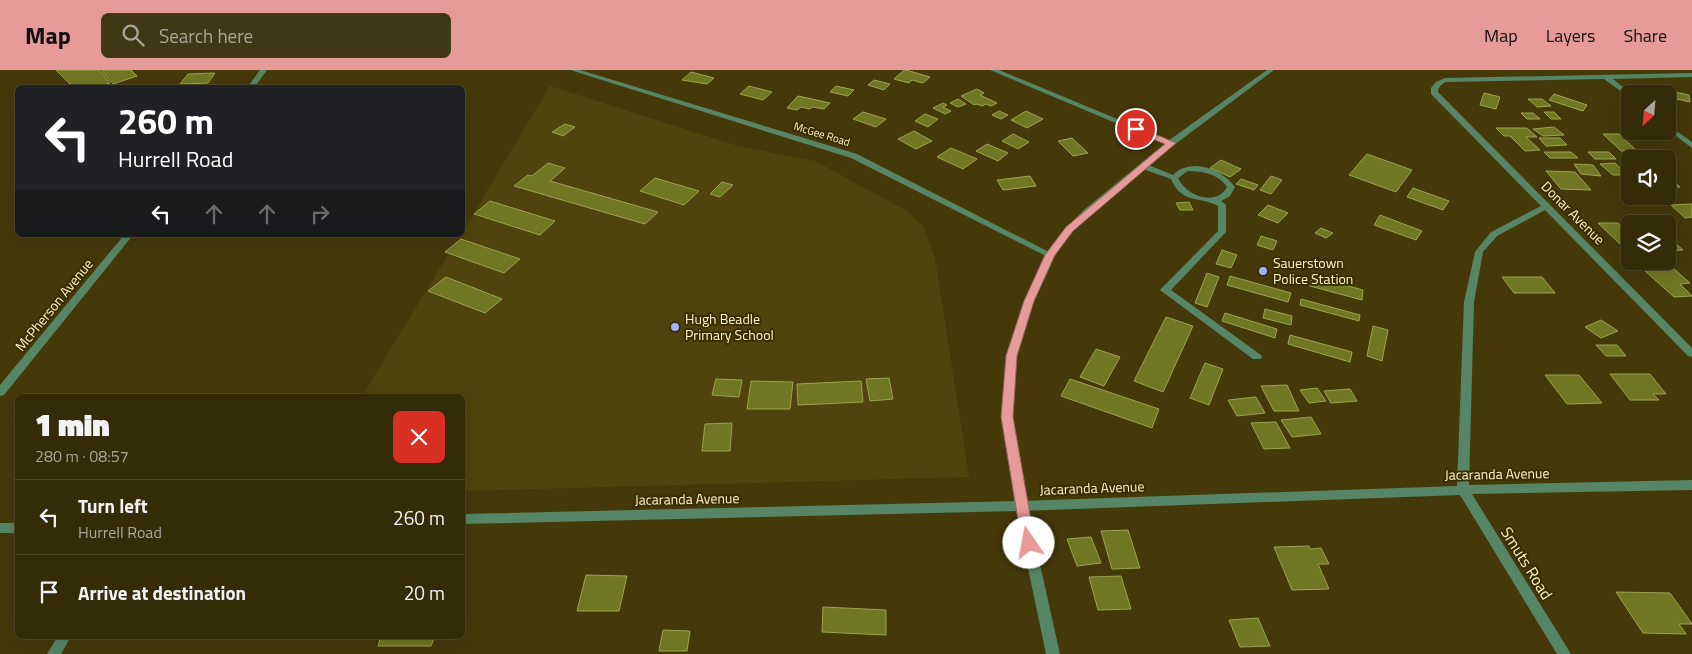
<!DOCTYPE html>
<meta charset="utf-8">
<style>
:root{--surface:#342b08;--page:#3f3716;--text:#f1f3f6;--muted:#a9a79c;--line:#4e4729;--accent:#e69b98}
body{margin:0;font-family:"Titillium Web",sans-serif;background:var(--page);color:var(--text);height:100vh;display:flex;flex-direction:column;font-size:19px;white-space:nowrap}
*{box-sizing:border-box;margin:0}
p{font-size:16px;color:var(--muted)}
.icon{flex:none;width:28px;height:28px;fill:none;stroke:currentColor;stroke-width:2;stroke-linecap:round;stroke-linejoin:round}
.map{position:relative;flex:1;overflow:hidden}
.sheet{position:absolute;left:15px;top:324px;width:450px;height:245px;display:flex;flex-direction:column;background:var(--surface);border-radius:8px;box-shadow:0 5px 20px #0002,0 0 0 1px var(--line)}
.sheet>*{flex:none}
.banner{position:absolute;left:15px;top:15px;width:450px;height:152px;border-radius:8px;box-shadow:0 5px 20px #0002,0 0 0 1px var(--line);background:#202124;color:#fff;overflow:hidden}
.needle{width:32px;rotate:206deg}
.buttons{position:absolute;left:1621px;top:15px;display:grid;gap:10px}
.buttons a{display:grid;place-items:center;width:55px;height:55px;border-radius:8px;background:var(--surface);box-shadow:0 5px 20px #0002,0 0 0 1px var(--line);font-size:25px}
.pin{position:absolute;display:grid;place-items:center;width:42px;height:42px;color:#fff;margin:-21px;border:2px solid #fff;border-radius:50%;box-shadow:0 1px 5px #0007}
.me{position:absolute;width:55px;margin:-28px;rotate:348deg;stroke-linejoin:round;filter:drop-shadow(0 0 4px #0008)}
.turn{display:flex;align-items:center;gap:18px;height:105px;padding:0 20px;font-size:22px}
.turn .icon{width:65px;height:65px;stroke-width:2.5}
.turn b{display:block;font-size:35px;line-height:42px}
.lanes{display:flex;align-items:center;height:48px;padding:0 20px;background:#0003;justify-content:center;gap:25px;direction:ltr}
.lanes .off{opacity:.35}
.round{display:grid;place-items:center;flex:none;width:52px;height:52px;border-radius:8px;background:var(--page)}
.overview{display:flex;align-items:center;justify-content:space-between;height:85px;padding:0 20px}
h1{font-size:30px;font-weight:800;line-height:38px}
ul{padding:0;list-style:none}
li{display:flex;align-items:center;gap:15px;height:75px;padding:0 20px;border-top:1px solid var(--line)}
li div{flex:1}
li b{display:block;font-size:19px}
li em{font-style:normal}
header{display:flex;align-items:center;gap:30px;box-sizing:border-box;height:70px;padding:0 25px;background:var(--accent);color:#111}
header strong{font-size:24px}
nav{display:flex;gap:28px;margin-inline-start:auto;font-size:18px}
.search{width:350px;height:45px;background:var(--page);display:flex;align-items:center;gap:12px;box-sizing:border-box;padding:0 18px;border-radius:8px;color:var(--muted);font-size:19px}
.map>svg:first-child{display:block}
</style>
<header>
<strong>Map</strong>
<div class="search"><svg class="icon" aria-label="search" viewBox="0 0 24 24"><circle cx="10" cy="10" r="6"/><path d="M15 15l6 6"/></svg>Search here</div>
<nav><a>Map</a><a>Layers</a><a>Share</a></nav>
</header>
<div class="map">
<svg width="1692" height="584" viewBox="0 0 1692 584">
<rect width="100%" height="100%" fill="#45390a"/>
<path fill="#50430d" d="M550,16l188,60 77,15 92,50 16,15 12,32 34,219 -506,14 -1,-95h-100l98,-161h2l1,-4z"/>
<path fill="#707722" stroke="#9ca452" d="M56,0h43l11,13 -14,5h-22z
M101,0h30l6,6 -24,8z
M904,0h2l24,7 -7,6 -11,-3 -3,3 -15,-4z
M691,2l23,6 -7,6 -25,-4z
M215,3l-7,10 -28,1 8,-10z
M874,10l16,4 -6,6 -16,-5z
M749,16l23,6 -9,8 -23,-6z
M836,16l18,4 -6,6 -18,-4z
M977,19l7,4 -4,2 17,8 -6,3 -5,-2 -4,2 -5,-2 -3,1 -13,-9z
M1661,19l28,6 1,7 -22,-5v-3h-6z
M1484,23l16,4 -4,12 -16,-4z
M1554,24l33,11 -4,6 -34,-11z
M798,26l32,7 -6,6 -12,-2 -2,2 -9,-2 -4,3 -10,-2z
M958,29l8,5 -8,3 -8,-4z
M1528,29h14l9,7 -14,1z
M943,33l4,2 -4,2 8,4 -6,3 -12,-6z
M999,41l9,4 -7,4 -9,-4z
M1026,41l17,8 -16,9 -16,-8z
M863,42l23,7 -10,8 -23,-8z
M1544,42h10l7,7h-10z
M1521,43h12l7,6h-13z
M925,44l13,5 -10,8 -13,-6z
M565,54l10,3 -12,9 -11,-4z
M1554,57l10,8 -21,1 -10,-7z
M1496,58h31l10,9h-11l14,13 -15,1 -15,-15h-6z
M914,61l18,10 -16,8 -18,-10z
M1013,64l16,8 -11,7 -16,-8z
M1603,64h16l18,17h-16z
M1072,68l16,15 -15,3 -15,-15z
M1539,68h21l7,7 -21,1z
M987,74l21,9 -10,8 -22,-10z
M951,78l26,11 -14,10 -26,-12z
M1544,82h27l7,6h-28z
M1588,82h21l7,7h-21z
M1367,84l45,16 -16,22 -47,-17z
M1221,90l20,9 -11,8 -20,-9z
M548,93l17,5 -15,13 108,31 -13,12 -131,-38 14,-11 4,1z
M1615,93l13,12h-15l-13,-11z
M1574,94l19,1 8,11 -20,-2z
M1546,101l29,1 16,18 -30,-1z
M1030,106l6,10 -33,4 -6,-10z
M1271,106l11,4 -11,14 -11,-4z
M1668,107l12,10h-12z
M655,108l44,13 -15,14 -44,-14z
M1241,109l17,6 -4,5 -18,-6z
M722,112l11,3 -13,12 -10,-3z
M1413,118l36,13 -6,9 -36,-13z
M490,131l65,20 -15,14 -66,-21z
M1189,132l4,8h-13l-4,-7z
M1692,134v13l-7,1 -14,-13z
M1268,135l20,8 -10,10 -20,-8z
M1380,145l42,16 -6,9 -42,-15z
M1598,153h20l12,11v10l-9,1z
M1321,158l12,5 -7,5 -11,-5z
M1261,166l16,5 -4,9 -16,-5z
M1668,167l15,13 -15,1z
M461,169l59,20 -16,14 -59,-21z
M1222,180l15,5 -6,13 -15,-4z
M1673,198l17,15 -10,1 12,12 -18,1 -30,-27z
M1207,203l12,4 -12,30 -12,-4z
M1230,206l61,17 -3,9 -61,-17z
M1312,206l51,14 -1,10 -52,-14z
M446,207l56,22 -17,14 -57,-22z
M1502,207h40l13,16h-41z
M1301,229l59,16 -1,6 -59,-16z
M1265,239l27,7 -1,9 -28,-7z
M1225,243l52,16 -2,9 -53,-17z
M1166,247l27,9 -30,66 -29,-11z
M1601,250l17,11 -17,7 -16,-11z
M1373,256l15,4 -6,31 -15,-5z
M1290,265l62,17 -2,10 -62,-18z
M1596,275h21l9,11h-20z
M1096,279l24,8 -16,29 -24,-9z
M1205,293l18,6 -14,36 -19,-7z
M1610,304h40l16,20h-13l6,6h-29z
M1545,305h34l23,28 -35,1z
M889,308l4,21 -23,2 -4,-22z
M716,309l26,1 -3,17 -27,-2z
M1070,309l89,30 -7,19 -91,-32z
M751,311l42,1 -3,27h-43z
M861,311l2,21 -65,3 -1,-21z
M1287,315l12,26h-25l-13,-25z
M1317,318l9,13 -17,2 -9,-13z
M1350,319l7,12 -26,2 -7,-12z
M1256,327l9,16 -28,3 -9,-16z
M1311,347l10,17 -29,3 -11,-17z
M1276,352l14,26 -26,1 -13,-26z
M732,353l-2,28h-28l3,-27z
M1128,460l12,38 -28,1 -11,-38z
M1091,467l10,26 -24,3 -10,-27z
M1309,476l1,3 11,-1 8,16h-11l11,25 -37,1 -18,-43z
M586,505l41,1 -8,35h-42z
M1121,506l10,33 -33,1 -9,-33z
M1616,522l54,1 22,31h-13l7,10 -43,-1z
M823,537l63,3v25l-64,-3z
M1258,548l12,28 -30,1 -11,-27z
M663,560l27,1 -3,20h-28z
M381,566h54l-4,10h-53z"/>
<g fill="none" stroke-linecap="round" stroke-linejoin="round">
<path fill="#568665" fill-rule="evenodd" d="M1140,94h6l27,11c18,-18 49,-6 62,12l-5,9 -9,5 5,4v27l-55,58 90,65 1,2 -1,2h-8l-93,-69 58,-59v-25c-18,-10 -37,-2 -47,-27l-31,-11zM1188,101c16,0 30,3 39,16 -11,20 -41,9 -49,-9z"/>
<path fill="#568665" fill-rule="evenodd" d="M260,0h7l-13,18h-7z
M570,0h10l277,84 198,101 -4,3 -3,-1 -197,-99z
M990,0h9l176,73 -1,2h-6z
M1692,3v4l-79,2 19,15h-2v4l-26,-19 -158,3c-4,2 -8,4 -8,10l254,256v9l-4,-1 -143,-146 -48,26 -14,16 -9,50 -5,183 223,-5v10l-220,4 99,160h-14l-97,-159 -439,16 -559,13v-10l559,-13 436,-15 7,-184 11,-50 16,-20 50,-26 -110,-112v-6l5,-6 9,-4z
M1668,55l24,17v6l-24,-18z
M124,165h9l-129,160 -4,1v-11z
M0,453h18v10h-18z
M58,566h13l-10,18h-14z"/>
<path fill="#568665" fill-rule="evenodd" d="M1267,0h7l-100,75 -83,68 -18,18 -18,24 -21,46 -18,55 -4,61 15,89 33,148h-14l-31,-148 -13,-89 4,-61 18,-55 23,-46 20,-28 18,-18 83,-68z"/>
</g>
<path fill="#e69b98" stroke="#966563" d="M1136,56l40,17 -103,88 -18,24 -21,46 -17,55 -4,61 22,126 -2,4h-9l-2,-4 -21,-126 5,-61 18,-55 21,-46 21,-28 99,-83 -32,-13 -2,-2z"/>
<g fill="#a1b2fd" stroke="#3a2e00" stroke-width="2">
<circle cx="1263" cy="201" r="5"/>
<circle cx="675" cy="257" r="5"/>
</g>
<g text-anchor="middle" stroke-width="4" stroke-linejoin="round" paint-order="stroke">
<g font-size="11" fill="#fff3cb" stroke="#3a2e00">
<text transform="translate(822 64) rotate(17)" y="4">McGee Road</text>
</g>
<g font-size="14" fill="#fff3cb" stroke="#3a2e00">
<text transform="translate(1573 143) rotate(45)" y="5">Donar Avenue</text>
<text transform="translate(54 235) rotate(-51)" y="5">McPherson Avenue</text>
<text transform="translate(1497 404) rotate(-1)" y="5">Jacaranda Avenue</text>
<text transform="translate(1092 418) rotate(-2)" y="5">Jacaranda Avenue</text>
<text transform="translate(687 429) rotate(-1)" y="5">Jacaranda Avenue</text>
</g>
<g font-size="14" fill="#fff3cb" stroke="#3a2e00" text-anchor="start">
<text x="1273" y="198">Sauerstown<tspan x="1273" dy="16">Police Station</tspan></text>
<text x="685" y="254">Hugh Beadle<tspan x="685" dy="16">Primary School</tspan></text>
</g>
<g font-size="16" fill="#fff3cb" stroke="#3a2e00">
<text transform="translate(1527 493) rotate(58)" y="6">Smuts Road</text>
</g>
</g>
</svg>
<div class="buttons">
<a><svg class="needle" viewBox="-14 -14 28 28"><path d="M0-13l5 13h-10z" fill="#e53935"/><path d="M0 13l5-13h-10z" fill="#a9a79c"/></svg></a>
<a><svg class="icon" aria-label="sound" viewBox="0 0 24 24"><path d="M4 9h4l5-4v14l-5-4H4zM17 9q2 3 0 6"/></svg></a>
<a><svg class="icon" aria-label="layers" viewBox="0 0 24 24"><path d="M12 4l9 5-9 5-9-5zM3 14l9 5 9-5"/></svg></a>
</div>
<div class="pin" style="left:1136px;top:59px;background:#d93025"><svg class="icon" aria-label="arrive" viewBox="0 0 24 24"><path d="M6 21V4h12l-3 4 3 4H6"/></svg></div>
<svg class="me" style="left:1029px;top:473px" viewBox="-20 -20 40 40"><circle r="19" fill="#fff"/><path d="M0-13L10 11 0 6-10 11z" fill="#e69b98"/></svg>
<div class="banner">
<div class="turn"><svg class="icon" aria-label="left" viewBox="0 0 24 24"><path d="M17 20v-9H6M10 6l-5 5 5 5"/></svg><div><b>260 m</b>Hurrell Road</div></div>
<div class="lanes"><svg class="icon" aria-label="left" viewBox="0 0 24 24"><path d="M17 20v-9H6M10 6l-5 5 5 5"/></svg><svg class="icon off" aria-label="ahead" viewBox="0 0 24 24"><path d="M12 20V5M6 11l6-6 6 6"/></svg><svg class="icon off" aria-label="ahead" viewBox="0 0 24 24"><path d="M12 20V5M6 11l6-6 6 6"/></svg><svg class="icon off" aria-label="right" viewBox="0 0 24 24"><path d="M7 20v-9h11M14 6l5 5-5 5"/></svg></div>
</div>
<section class="sheet">
<div class="overview"><div><h1>1 min</h1><p>280 m · 08:57</p></div><a class="round" style="background:#d93025;color:#fff"><svg class="icon" aria-label="close" viewBox="0 0 24 24"><path d="M6 6l12 12M18 6L6 18"/></svg></a></div>
<ul>
<li><svg class="icon" aria-label="left" viewBox="0 0 24 24"><path d="M17 20v-9H6M10 6l-5 5 5 5"/></svg><div><b>Turn left</b><p>Hurrell Road</p></div><em>260 m</em></li>
<li><svg class="icon" aria-label="arrive" viewBox="0 0 24 24"><path d="M6 21V4h12l-3 4 3 4H6"/></svg><div><b>Arrive at destination</b></div><em>20 m</em></li>
</ul>
</section>
</div>
